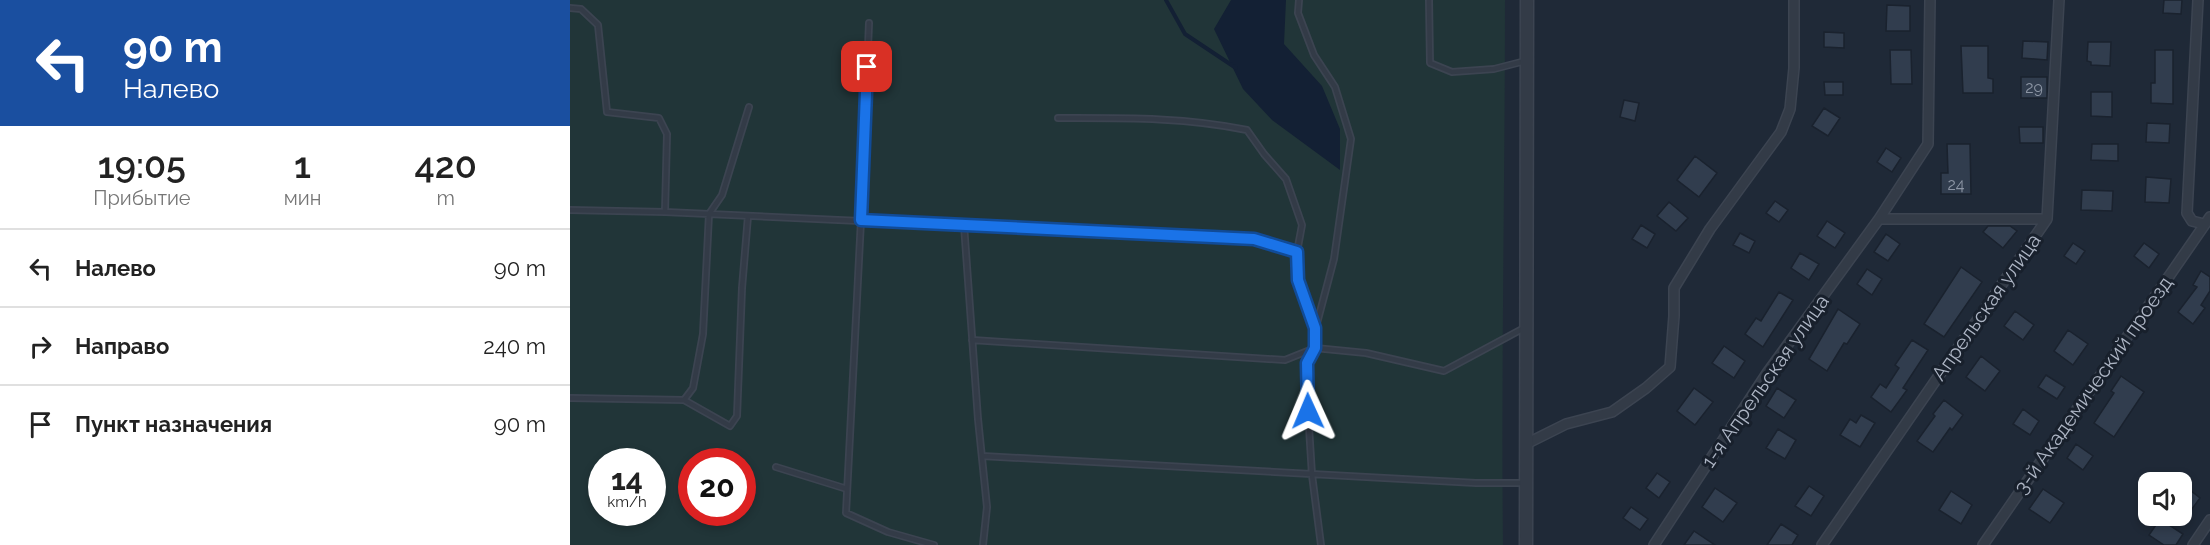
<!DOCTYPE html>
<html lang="ru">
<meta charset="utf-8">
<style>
:root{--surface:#fff;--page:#f2f2f2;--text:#222;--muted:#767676;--line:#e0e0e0}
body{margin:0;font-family:Raleway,sans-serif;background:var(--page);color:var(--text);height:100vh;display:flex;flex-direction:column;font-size:22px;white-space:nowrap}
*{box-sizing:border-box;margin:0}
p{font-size:20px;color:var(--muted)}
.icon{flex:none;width:33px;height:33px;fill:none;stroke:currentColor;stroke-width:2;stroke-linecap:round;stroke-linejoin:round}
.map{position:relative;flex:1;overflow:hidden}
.details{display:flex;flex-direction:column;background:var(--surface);width:570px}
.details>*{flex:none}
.hud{background:#1a4fa0;color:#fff;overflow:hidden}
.fabs{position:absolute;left:1568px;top:472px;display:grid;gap:12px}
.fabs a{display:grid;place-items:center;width:54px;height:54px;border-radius:12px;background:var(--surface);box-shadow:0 3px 9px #0003;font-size:30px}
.speed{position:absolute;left:18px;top:448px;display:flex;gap:12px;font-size:30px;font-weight:700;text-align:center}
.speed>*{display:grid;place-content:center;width:78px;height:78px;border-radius:50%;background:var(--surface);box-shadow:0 3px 9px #0003;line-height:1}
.speed small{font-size:15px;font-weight:400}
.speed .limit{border:9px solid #d22;background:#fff;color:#111}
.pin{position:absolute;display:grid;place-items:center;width:51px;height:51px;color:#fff;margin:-26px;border-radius:12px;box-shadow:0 3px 9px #0006}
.me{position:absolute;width:66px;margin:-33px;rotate:359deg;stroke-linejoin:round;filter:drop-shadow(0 0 4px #0008)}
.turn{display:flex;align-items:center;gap:21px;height:126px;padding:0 24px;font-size:27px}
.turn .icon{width:78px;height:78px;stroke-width:2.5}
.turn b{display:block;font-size:42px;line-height:51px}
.eta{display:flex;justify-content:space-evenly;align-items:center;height:102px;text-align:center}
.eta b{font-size:36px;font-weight:600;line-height:42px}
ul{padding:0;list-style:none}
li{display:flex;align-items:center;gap:18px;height:78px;padding:0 24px;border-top:2px solid var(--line)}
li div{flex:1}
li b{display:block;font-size:22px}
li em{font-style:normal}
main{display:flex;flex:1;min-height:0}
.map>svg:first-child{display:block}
</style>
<main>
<section class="details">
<div class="hud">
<div class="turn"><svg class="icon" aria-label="left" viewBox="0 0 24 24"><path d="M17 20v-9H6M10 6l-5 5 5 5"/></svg><div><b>90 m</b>Налево</div></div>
</div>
<div class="eta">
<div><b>19:05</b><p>Прибытие</p></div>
<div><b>1</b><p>мин</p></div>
<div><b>420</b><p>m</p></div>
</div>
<ul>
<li><svg class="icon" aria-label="left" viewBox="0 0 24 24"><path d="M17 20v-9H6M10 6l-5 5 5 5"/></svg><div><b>Налево</b></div><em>90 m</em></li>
<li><svg class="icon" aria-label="right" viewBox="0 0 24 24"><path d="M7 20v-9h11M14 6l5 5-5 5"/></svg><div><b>Направо</b></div><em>240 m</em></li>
<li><svg class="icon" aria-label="arrive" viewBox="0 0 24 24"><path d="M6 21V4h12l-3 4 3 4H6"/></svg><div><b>Пункт назначения</b></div><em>90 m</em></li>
</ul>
</section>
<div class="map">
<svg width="1640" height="545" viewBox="0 0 1640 545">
<rect width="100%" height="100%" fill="#1f2937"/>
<path fill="#213538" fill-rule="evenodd" d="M0,0h935c0,182 -4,363 -2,545h-933zM32,462h50v51h-50zM122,462h50v51h-50z"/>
<path fill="#132034" d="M661,0h55l-2,44 38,42 18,43v41l-68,-50 -29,-31 -29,-60z"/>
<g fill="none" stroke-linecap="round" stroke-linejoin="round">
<path stroke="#132034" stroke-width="4" d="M596,0l19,34 51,34"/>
</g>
<path fill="#313d4e" stroke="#1a222e" stroke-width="1.5" d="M1594,0h18l-1,14 -18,-1z
M1317,5l23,1v25h-24z
M1254,32l20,1v15l-20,-1z
M1453,41l25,1 -1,18 -25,-2z
M1518,42h23l-1,24 -19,-1v-3l-4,-1z
M1391,46h27v32l5,1v14h-30z
M1320,50h21l1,34h-21z
M1585,50h18v54l-22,-1v-20h4z
M1451,77h26v21h-26z
M1254,82h19v13h-18z
M1521,92h21v25l-21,-1z
M1054,100l15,3 -4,18 -15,-4z
M1254,108l16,10 -12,18 -16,-10z
M1577,123l23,1 -1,19 -23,-1z
M1449,127h24v16h-23z
M1377,144h23l1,50h-30v-21h7z
M1522,144h26v17l-27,-1z
M1316,148l15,10 -9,14 -15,-10z
M1125,156l22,17 -18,24 -22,-17z
M1576,177l25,2 -2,24 -24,-1z
M1512,190l31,1 -1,20 -31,-1z
M1205,201l13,9 -9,12 -13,-9z
M1099,202l19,16 -12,13 -19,-15z
M1257,221l18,12 -10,15 -18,-12z
M1071,225l14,9 -8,14 -15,-9z
M1418,226h22l7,5 -14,17 -20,-16z
M1170,233l15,8 -6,12 -16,-8z
M1316,234l14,10 -12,17 -14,-9z
M1503,243l12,8 -9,13 -12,-8z
M1574,243l15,11 -10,14 -15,-12z
M1230,253l19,11 -10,16 -18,-12z
M1391,267l21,15 -38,55 -20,-13z
M1297,269l15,10 -10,16 -15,-11z
M1631,271l9,6v14l-9,14 4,3 -12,16 -15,-12 19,-25 -4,-2z
M1209,292l14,8 -30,47 -18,-13 11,-16 5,3z
M1268,309l22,15 -13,20 -3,-1 -17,28 -18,-12z
M1445,311l19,14 -11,15 -19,-14z
M1498,330l20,14 -15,21 -19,-14z
M1342,340l16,10 -25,38 4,2 -16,22 -20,-15 9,-13 6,4 13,-20 -4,-3z
M1154,346l21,15 -11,17 -22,-15z
M1411,356l19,15 -15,20 -19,-14z
M1476,375l19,12 -8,12 -19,-12z
M1551,376l23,16 -30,45 -20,-14 20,-30 -3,-2z
M1124,388l19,14 -18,23 -18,-14z
M1207,388l19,12 -12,18 -18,-12z
M1374,400l19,15 -11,15 -2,-2 -17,24 -16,-11 18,-25 -2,-2z
M1453,409l16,12 -9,14 -17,-11z
M1291,415l14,8 -15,24 -20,-12 10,-16 6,4z
M1208,429l18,11 -11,19 -19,-11z
M1506,444l17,12 -10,14 -16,-12z
M1087,473l13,9 -11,16 -13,-10z
M1239,486l15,10 -13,20 -16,-10z
M1616,487l14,11 -19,26v-30z
M1145,488l22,15 -14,19 -21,-15z
M1473,489l21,14 -14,20 -21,-14z
M1381,491l21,14 -11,19 -22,-14z
M1061,507l17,12 -8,11 -17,-12z
M1590,519l23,15 -7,11h-12l-15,-10z
M1211,524l17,11 -6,10h-25z
M1124,531l21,14h-31z"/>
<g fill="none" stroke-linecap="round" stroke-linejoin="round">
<g stroke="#3c4451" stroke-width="8">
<path id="service" d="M729,0l-1,13 16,42 21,32 16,52 -17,120 -18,68
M859,0l1,63 22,9 42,-3 31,-8
M0,8l11,1 17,16 9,87 52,6 8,16 -2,78
M299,23l-8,197 -15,293 42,19 46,13
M0,210l95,2 589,27 43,13
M394,225l14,194 9,88 -4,38
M402,340l313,20 30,-12v-20l-17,-48 -1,-28 5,-27 -16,-46 -22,-25 -17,-24c-62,-13 -125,-12 -189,-12
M0,398l114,2 9,-12 10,-54 6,-120 13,-19 27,-88
M114,400l46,26 7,-10 5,-128 6,-72
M412,456l494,27h47
M206,467l71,22
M751,545l-9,-70 -4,-64 -1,-48 8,-15 51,5 78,18 80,-43"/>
</g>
<g stroke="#3c4451" stroke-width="12">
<path id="minor" d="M1628,0l-11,213 5,8 12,3
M1309,219l49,-75 2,-144
M956,444l40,-20 46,-12 34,-24 24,-21 4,-51v-28l36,-59 71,-97 9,-23 4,-41v-68
M1084,545l113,-172 112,-154h168
M1252,545l225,-326 12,-219
M1413,545l227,-328
M1623,545l17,-25"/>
</g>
<g stroke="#3c4451" stroke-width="15">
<path id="tertiary" d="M956,545l1,-545"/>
</g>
<use href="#service" stroke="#333b47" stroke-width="4.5"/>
<use href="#minor" stroke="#333b47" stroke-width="9"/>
<use href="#tertiary" stroke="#333b47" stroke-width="12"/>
</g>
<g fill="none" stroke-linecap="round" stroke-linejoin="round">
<g stroke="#114b97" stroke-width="15">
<path id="route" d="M297,67l-6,153 393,19 43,13 1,28 17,48v20l-8,15 1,48"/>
</g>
<use href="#route" stroke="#1a73e8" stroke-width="10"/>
</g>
<g text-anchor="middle" stroke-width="6" stroke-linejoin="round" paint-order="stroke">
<g font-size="16" fill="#8c95a4">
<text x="1464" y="93">29</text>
<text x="1386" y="190">24</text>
</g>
<g font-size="20" fill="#adb5c4" stroke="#18202c">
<text transform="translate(1416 307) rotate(-55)" y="7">Апрельская улица</text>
<text transform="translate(1195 381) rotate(-55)" y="7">1-я Апрельская улица</text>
<text transform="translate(1523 385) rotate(-55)" y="7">3-й Академический проезд</text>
</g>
</g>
</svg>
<div class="fabs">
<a><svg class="icon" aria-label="sound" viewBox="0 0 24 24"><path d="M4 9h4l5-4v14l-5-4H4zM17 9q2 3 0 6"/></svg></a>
</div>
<div class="speed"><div>14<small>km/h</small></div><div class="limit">20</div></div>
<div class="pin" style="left:297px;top:67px;background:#d93025"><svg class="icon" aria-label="arrive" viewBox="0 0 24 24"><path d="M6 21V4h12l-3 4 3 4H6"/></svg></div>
<svg class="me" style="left:738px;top:411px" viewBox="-20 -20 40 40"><path d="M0-17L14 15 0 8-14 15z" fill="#1a73e8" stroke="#fff" stroke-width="4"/></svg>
</div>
</main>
